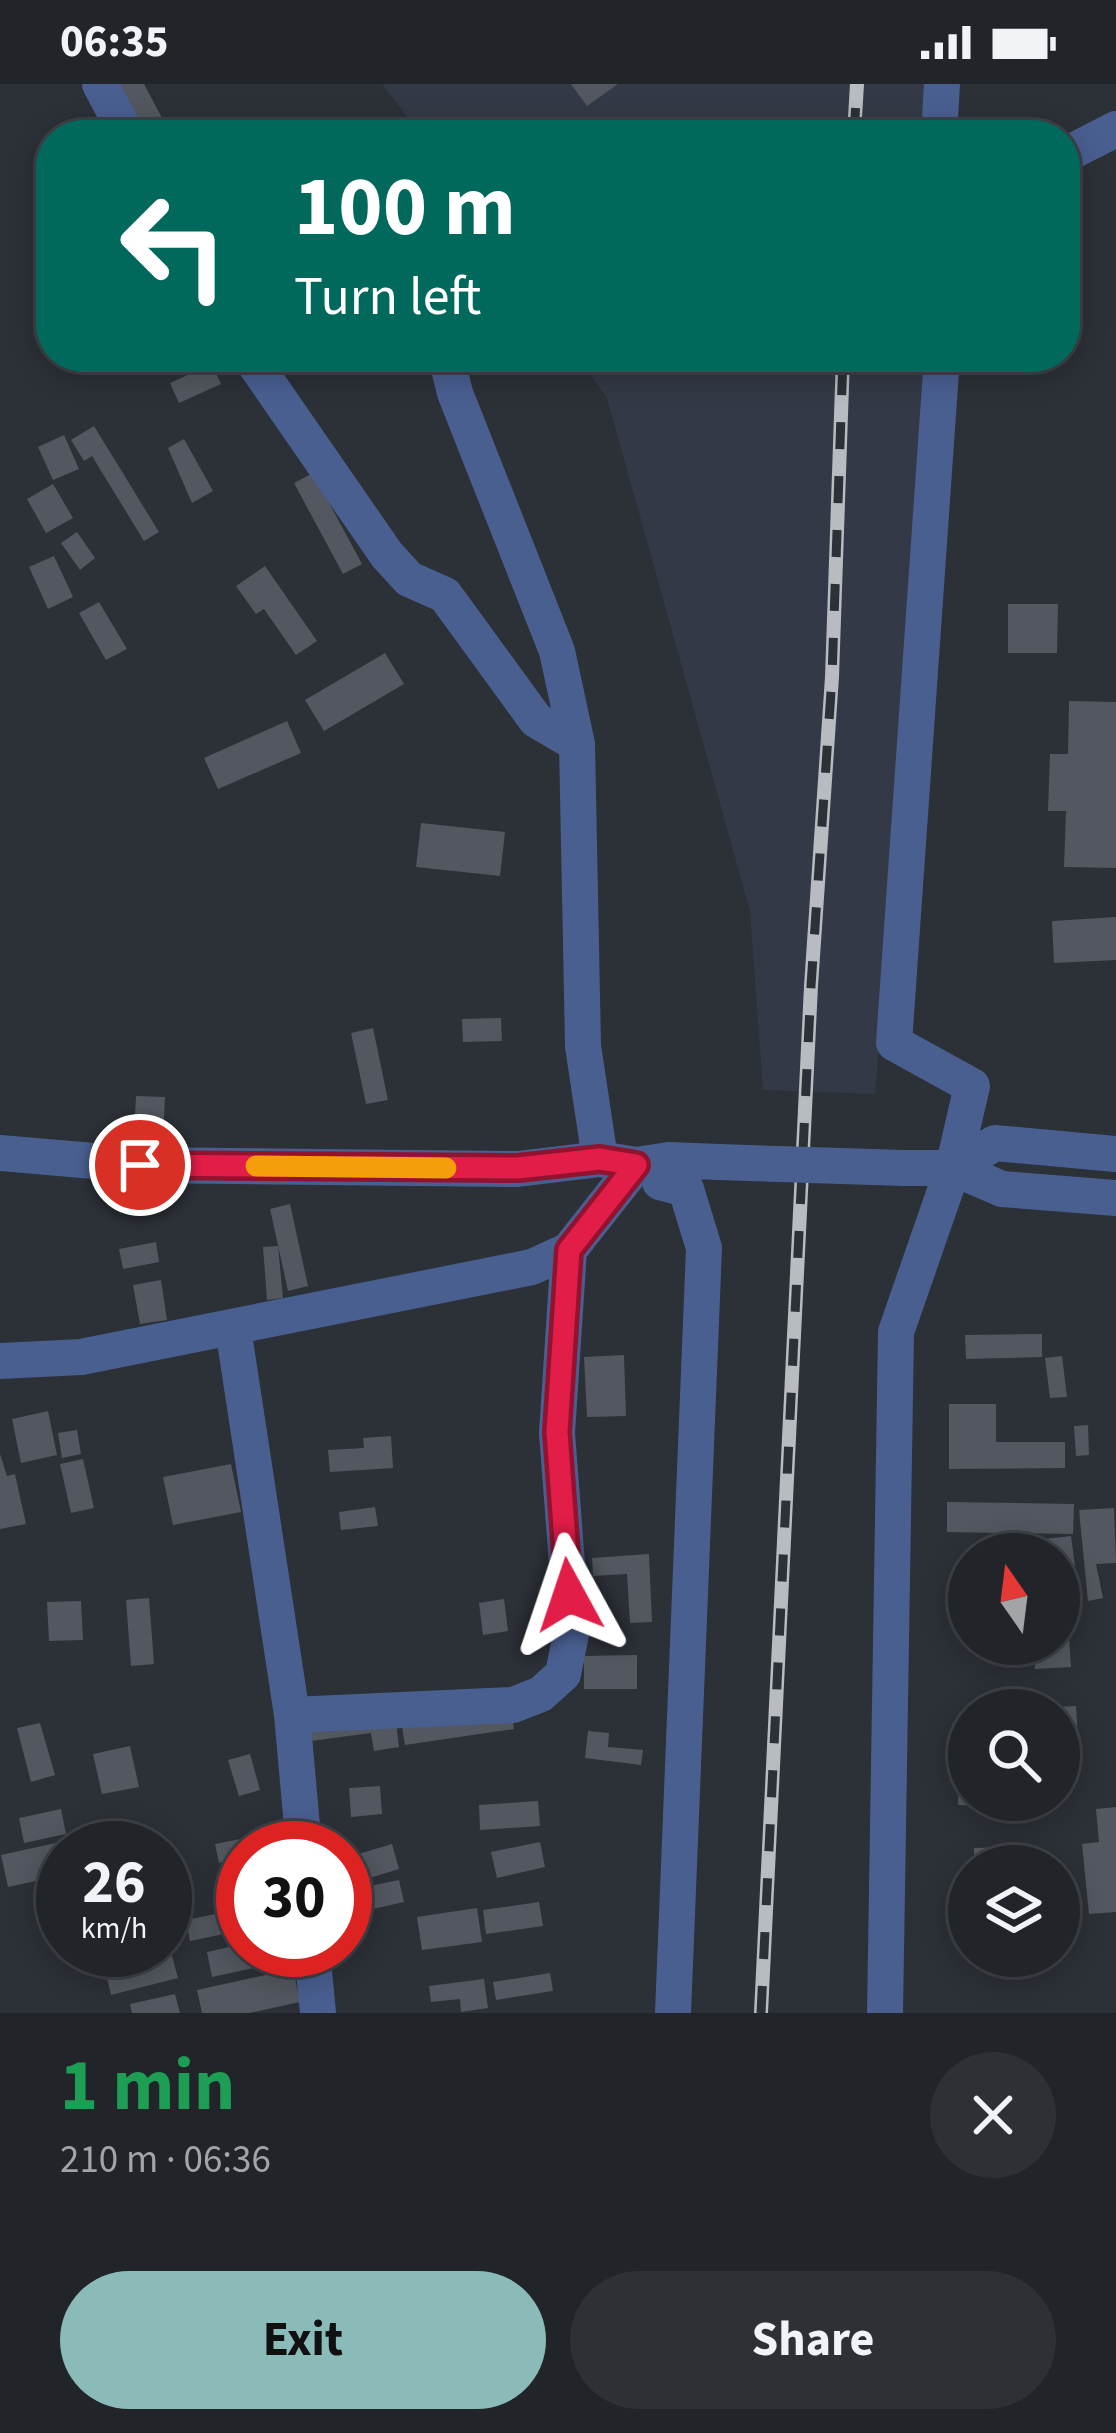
<!DOCTYPE html>
<meta charset="utf-8">
<style>
:root{--surface:#212429;--page:#2d3035;--text:#f1f3f6;--muted:#a2a4a8;--line:#3e4146;--accent:#8bbbb9}
body{margin:0;font-family:"Source Sans 3",sans-serif;background:var(--page);color:var(--text);height:100vh;display:flex;flex-direction:column;font-size:45px;white-space:nowrap}
*{box-sizing:border-box;margin:0}
p{font-size:39px;color:var(--muted)}
.icon{flex:none;width:66px;height:66px;fill:none;stroke:currentColor;stroke-width:2;stroke-linecap:round;stroke-linejoin:round}
.map{position:relative;height:1929px;overflow:hidden}
.sheet{display:flex;flex-direction:column;background:var(--surface);flex:1}
.sheet>*{flex:none}
.banner{position:absolute;left:36px;top:36px;width:1044px;height:252px;border-radius:48px;box-shadow:0 6px 30px #0003,0 0 0 3px var(--line);background:#00695c;color:#fff;overflow:hidden}
.needle{width:78px;rotate:346deg}
.buttons{position:absolute;left:948px;top:1449px;display:grid;gap:24px}
.buttons a{display:grid;place-items:center;width:132px;height:132px;border-radius:50%;background:var(--surface);box-shadow:0 6px 30px #0003,0 0 0 3px var(--line);font-size:60px}
.speed{position:absolute;left:36px;top:1737px;display:flex;gap:24px;font-size:60px;font-weight:700;text-align:center}
.speed>*{display:grid;place-content:center;width:156px;height:156px;border-radius:50%;background:var(--surface);box-shadow:0 6px 30px #0003,0 0 0 3px var(--line);line-height:1}
.speed small{font-size:30px;font-weight:400}
.speed .limit{border:18px solid #d22;background:#fff;color:#111}
.pin{position:absolute;display:grid;place-items:center;width:102px;height:102px;color:#fff;margin:-51px;border:6px solid #fff;border-radius:50%;box-shadow:0 3px 12px #0007}
.me{position:absolute;width:132px;margin:-66px;rotate:355deg;stroke-linejoin:round;filter:drop-shadow(0 0 9px #0008)}
.turn{display:flex;align-items:center;gap:42px;height:252px;padding:0 60px;font-size:54px}
.turn .icon{width:156px;height:156px;stroke-width:2.5}
.turn b{display:block;font-size:84px;line-height:102px}
.round{display:grid;place-items:center;flex:none;width:126px;height:126px;border-radius:63px;background:var(--page)}
.overview{display:flex;align-items:center;justify-content:space-between;height:204px;padding:0 60px}
h1{font-size:72px;font-weight:700;line-height:90px;color:#1e9e55}
.primary-button{display:flex;gap:24px;margin-top:auto;padding:24px 60px}
.primary-button a{flex:1;height:138px;border-radius:72px;background:var(--accent);color:#111;font-size:48px;font-weight:700;line-height:138px;text-align:center}
.primary-button a+a{background:var(--page);color:var(--text)}
.status{display:flex;justify-content:space-between;align-items:center;height:84px;padding:0 60px;background:var(--surface);direction:ltr}
.status svg{height:33px;fill:currentColor}
.map>svg:first-child{display:block}
</style>
<div class="status"><b>06:35</b><svg viewBox="0 0 49 12"><path d="M0 12V9h3v3zM5 12V6h3v6zM10 12V3h3v9zM15 12V0h3v12zM26 1h20v11H26zM47 4h2v5h-2z"/></svg></div>
<div class="map">
<svg width="1116" height="1929" viewBox="0 0 1116 1929">
<rect width="100%" height="100%" fill="#2c3037"/>
<path fill="#333946" d="M382,0h575l-4,51h-532z
M578,273h357l-60,737 -112,-4 -13,-179 -143,-513z"/>
<path fill="#53575f" d="M115,0h29l18,34 -24,12z
M571,0h47l-31,22z
M212,280l9,20 -42,19 -9,-20z
M94,342l65,106 -15,9 -52,-85 -8,5 -13,-21z
M64,351l15,34 -26,11 -15,-33z
M184,355l29,52 -21,12 -24,-55z
M313,389l49,91 -19,10 -49,-91z
M53,400l20,34 -27,15 -19,-34z
M77,448l18,26 -15,12 -19,-27z
M54,472l19,41 -25,12 -19,-42z
M265,482l52,75 -21,14 -32,-46 -8,5 -20,-28z
M99,518l28,47 -21,11 -27,-47z
M1008,520h50l-1,49h-49z
M385,569l19,31 -80,47 -19,-31z
M1069,617l47,1v166l-52,-1 2,-56h-18l2,-57h18z
M287,637l14,32 -83,36 -14,-31z
M421,739l84,9 -5,44 -84,-9z
M1116,833v43l-62,3 -2,-42z
M501,934l1,23 -39,1 -1,-23z
M373,944l15,72 -22,4 -15,-71z
M136,1012l29,1 -2,40 -29,-1z
M290,1120l18,82 -20,5 -18,-82z
M156,1158l3,20 -36,7 -4,-20z
M278,1162l5,52 -16,2 -4,-53z
M161,1196l6,40 -27,4 -7,-39z
M1042,1250v23l-76,2 -1,-24z
M624,1271l2,61 -39,1 -3,-60z
M1062,1272l5,41 -17,1 -5,-40z
M949,1320h47v38h69v26l-116,1z
M48,1327l9,44 -36,8 -9,-44z
M1088,1341l1,30 -13,1 -2,-30z
M77,1346l4,24 -19,4 -4,-25z
M391,1352l2,32 -63,4 -2,-22 36,-2 -1,-10z
M0,1370l7,22 8,-2 11,50 -26,5z
M83,1375l11,49 -23,5 -11,-49z
M231,1380l10,48 -68,13 -10,-48z
M947,1418l127,2 -1,30 -126,-2z
M375,1423l3,19 -37,4 -2,-18z
M1114,1424l2,55 -20,1 7,34 -15,3 -9,-91z
M1071,1452l8,61 -20,3v-46h-29l-2,-13z
M649,1470l3,68 -22,1 -3,-49 -34,2 -1,-18z
M149,1514l5,66 -23,2 -5,-66z
M504,1515l4,32 -25,4 -4,-32z
M81,1517l2,39 -34,1 -2,-39z
M1072,1518l2,26 -15,1v-26z
M1059,1555h10l2,28 -36,2 -1,-25h25z
M637,1571v34h-53v-33z
M509,1614l5,31 -109,16 -5,-31z
M394,1621l5,42 -25,4 -3,-18 -60,8 -3,-25z
M1076,1622l2,32 -19,1v-32z
M40,1639l15,52 -24,7 -14,-54z
M588,1647l21,2 -1,14 35,3 -2,15 -56,-7z
M130,1662l9,41 -37,7 -9,-40z
M250,1670l10,36 -21,6 -11,-36z
M960,1678h9v38h65v7l-76,-2z
M380,1702l2,28 -31,3 -2,-29z
M538,1717l2,25 -60,4 -1,-25z
M1116,1723v105l-27,2 -7,-70 17,-2 -3,-33z
M61,1725l5,25 -42,9 -5,-25z
M143,1740l4,21 -84,3v27l-55,12 -7,-32z
M269,1749l3,15h-29v10l-24,5 -4,-19z
M540,1758l5,25 -48,11 -6,-26z
M392,1760l7,25 -49,15 -5,-26z
M1011,1763l1,19h-38v-18z
M399,1796l5,22 -49,11 -5,-23z
M539,1818l4,24 -57,8 -3,-24z
M477,1824l5,34 -60,8 -5,-33z
M240,1825l3,21 -53,11 -4,-21z
M243,1860v6h30l3,13 -64,14 -5,-25z
M172,1872l6,22 -67,17 -5,-22z
M293,1885l7,33 -51,11h-47l-5,-23z
M550,1889l3,18 -57,9 -3,-18z
M484,1895l4,29 -27,4 -1,-13 -29,3 -2,-16z
M175,1910l5,19h-48l-2,-9z"/>
<g fill="none" stroke-linecap="round" stroke-linejoin="round">
<path stroke="#495f90" stroke-width="36" d="M100,0l27,51
M939,51l3,-51
M1065,71l51,-26
M250,273l137,198 22,24 36,16 91,125 41,24
M446,273l9,36 102,258 20,93 6,302 17,113
M0,1069l140,12 378,4 82,-10 36,6 33,-5 50,2
M669,1076l-9,22 26,7 18,59 -31,765
M904,1084h49l49,21 114,9
M953,1084l42,-25 121,11
M233,1244l59,387 12,133
M0,1277l81,-4 451,-90 37,-17 67,-85
M292,1631l221,-10 28,-11 22,-20 9,-45 -15,-196 12,-183
M312,1866l6,63
M885,1929l11,-681 57,-164 19,-82 -78,-43 48,-686"/>
<g stroke="#b8bbc0" stroke-width="14">
<path id="rail" d="M854,51l3,-51
M761,1929l50,-1027 21,-309 11,-320"/>
</g>
<use href="#rail" stroke="#2c3037" stroke-width="9" stroke-dasharray="27" stroke-linecap="butt"/>
<path stroke="#495f90" stroke-width="36" d="M719,1078l185,6"/>
</g>
<g fill="none" stroke-linecap="round" stroke-linejoin="round">
<g stroke="#92132f" stroke-width="30">
<path id="route" d="M140,1081l378,3 82,-9 36,6 -67,85 -12,182 12,163"/>
</g>
<use href="#route" stroke="#e11d48" stroke-width="21"/>
<path stroke="#f59e0b" stroke-width="21" d="M256,1082l190,2"/>
</g>
</svg>
<div class="buttons">
<a><svg class="needle" viewBox="-14 -14 28 28"><path d="M0-13l5 13h-10z" fill="#e53935"/><path d="M0 13l5-13h-10z" fill="#a2a4a8"/></svg></a>
<a><svg class="icon" aria-label="search" viewBox="0 0 24 24"><circle cx="10" cy="10" r="6"/><path d="M15 15l6 6"/></svg></a>
<a><svg class="icon" aria-label="layers" viewBox="0 0 24 24"><path d="M12 4l9 5-9 5-9-5zM3 14l9 5 9-5"/></svg></a>
</div>
<div class="speed"><div>26<small>km/h</small></div><div class="limit">30</div></div>
<div class="pin" style="left:140px;top:1081px;background:#d93025"><svg class="icon" aria-label="arrive" viewBox="0 0 24 24"><path d="M6 21V4h12l-3 4 3 4H6"/></svg></div>
<svg class="me" style="left:569px;top:1511px" viewBox="-20 -20 40 40"><path d="M0-17L14 15 0 8-14 15z" fill="#e11d48" stroke="#fff" stroke-width="4"/></svg>
<div class="banner">
<div class="turn"><svg class="icon" aria-label="left" viewBox="0 0 24 24"><path d="M17 20v-9H6M10 6l-5 5 5 5"/></svg><div><b>100 m</b>Turn left</div></div>
</div>
</div>
<section class="sheet">
<div class="overview"><div><h1>1 min</h1><p>210 m · 06:36</p></div><a class="round"><svg class="icon" aria-label="close" viewBox="0 0 24 24"><path d="M6 6l12 12M18 6L6 18"/></svg></a></div>
<div class="primary-button"><a>Exit</a><a>Share</a></div>
</section>
